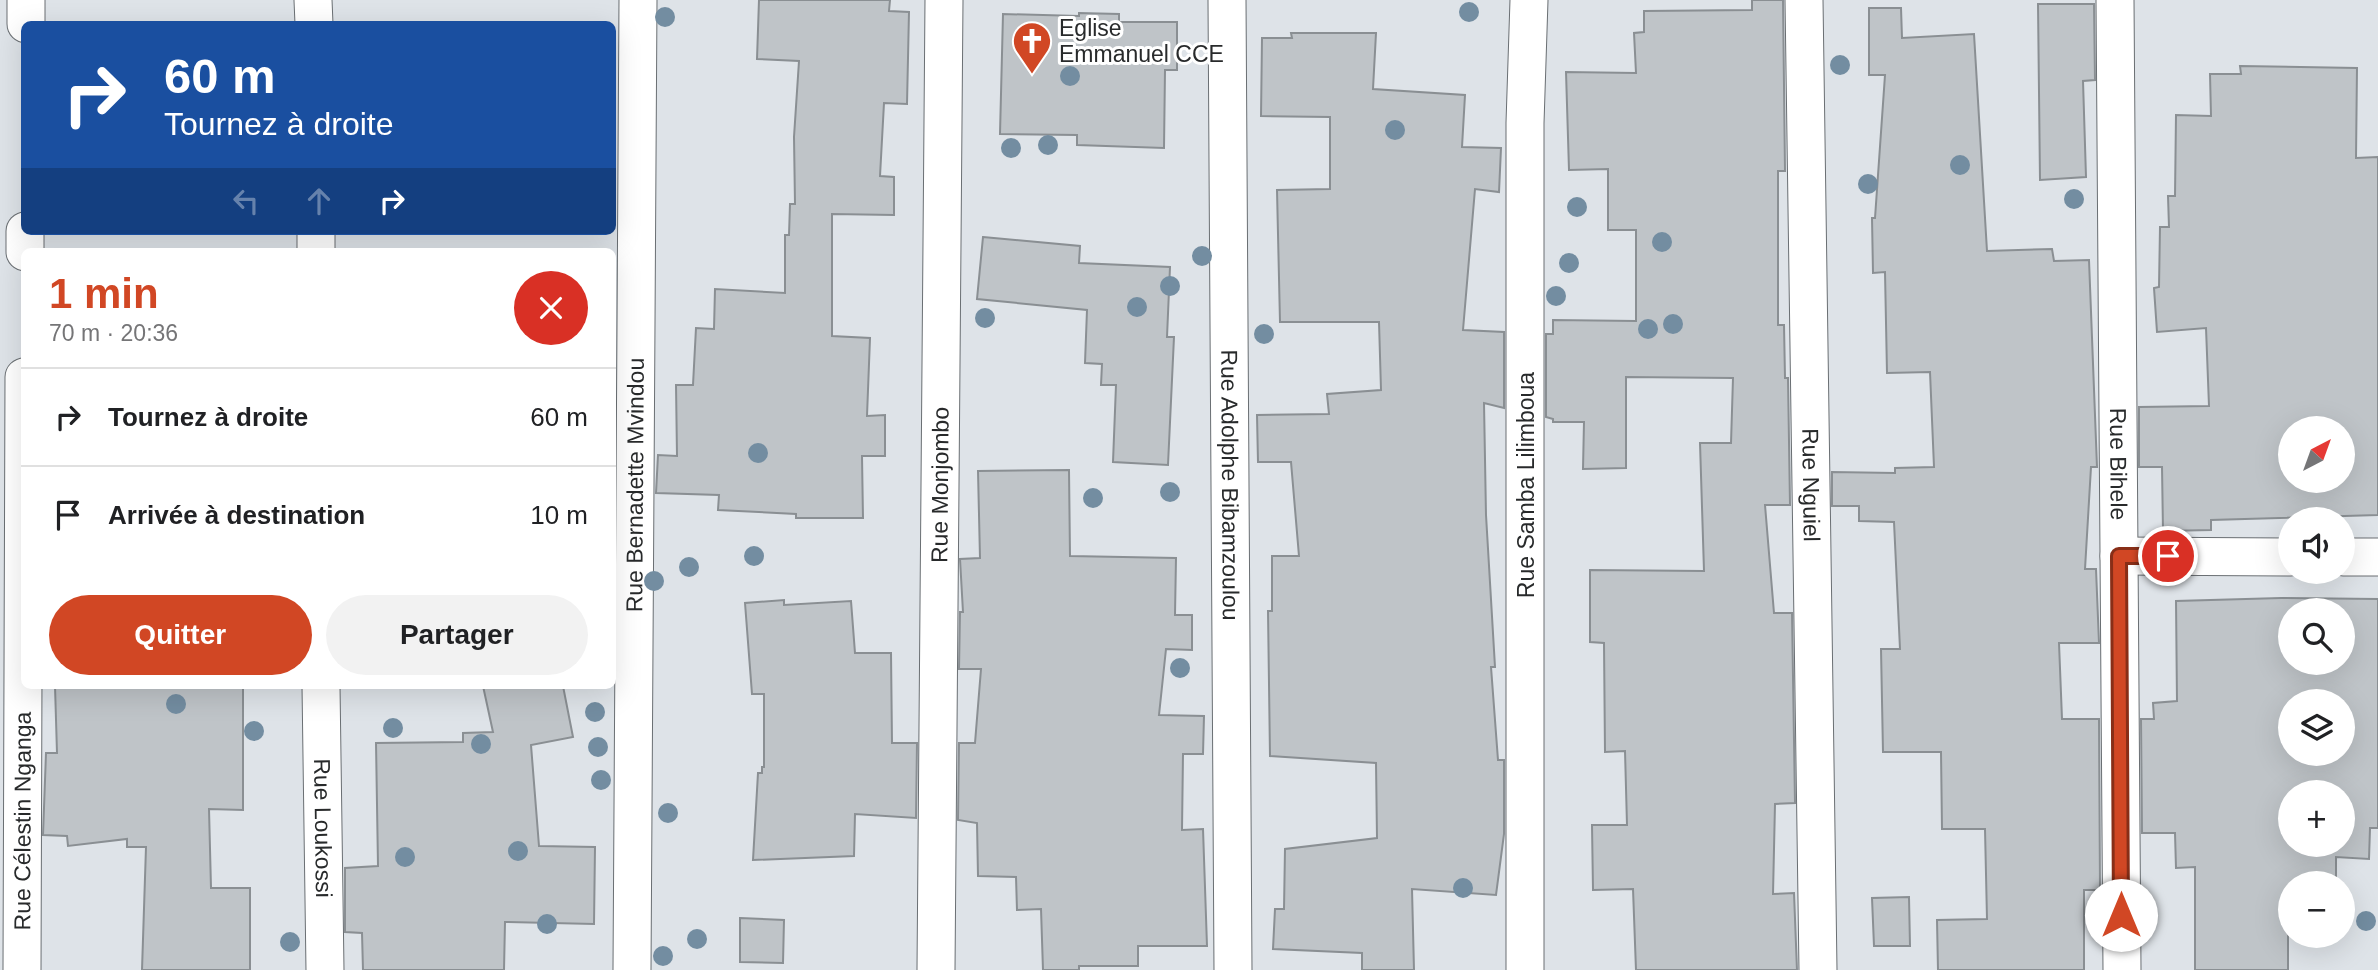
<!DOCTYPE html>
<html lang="fr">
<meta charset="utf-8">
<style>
:root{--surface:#fff;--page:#f2f2f2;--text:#202124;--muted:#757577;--line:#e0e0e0;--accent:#d14724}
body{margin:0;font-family:Helvetica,sans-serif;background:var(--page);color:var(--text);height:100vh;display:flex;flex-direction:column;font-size:26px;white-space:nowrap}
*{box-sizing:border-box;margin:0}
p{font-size:23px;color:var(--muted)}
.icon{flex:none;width:38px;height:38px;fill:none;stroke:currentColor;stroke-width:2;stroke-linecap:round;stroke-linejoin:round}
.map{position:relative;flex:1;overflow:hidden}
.sheet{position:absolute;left:21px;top:248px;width:595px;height:441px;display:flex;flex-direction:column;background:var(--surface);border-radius:10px;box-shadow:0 7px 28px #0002}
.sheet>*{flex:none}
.hud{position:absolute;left:21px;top:21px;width:595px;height:214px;border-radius:10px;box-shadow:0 7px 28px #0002;background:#1a4fa0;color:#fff;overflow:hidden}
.needle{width:46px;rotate:41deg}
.fabs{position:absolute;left:2278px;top:416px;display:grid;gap:14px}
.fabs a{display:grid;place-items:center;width:77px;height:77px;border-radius:50%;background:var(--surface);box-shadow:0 7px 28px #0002;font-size:35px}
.pin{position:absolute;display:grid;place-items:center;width:60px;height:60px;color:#fff;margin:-30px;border:4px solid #fff;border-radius:50%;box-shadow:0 2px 7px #0007}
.me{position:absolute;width:77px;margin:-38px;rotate:0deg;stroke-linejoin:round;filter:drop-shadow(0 0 5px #0008)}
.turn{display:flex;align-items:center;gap:24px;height:147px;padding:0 28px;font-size:32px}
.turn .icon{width:91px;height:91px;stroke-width:2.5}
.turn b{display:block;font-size:49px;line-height:60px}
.lanes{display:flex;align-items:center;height:66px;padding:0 28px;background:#0003;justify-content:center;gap:35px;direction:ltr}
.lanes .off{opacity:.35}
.round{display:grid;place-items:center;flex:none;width:74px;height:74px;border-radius:37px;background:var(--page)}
.overview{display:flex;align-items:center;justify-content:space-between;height:119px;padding:0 28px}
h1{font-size:42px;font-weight:700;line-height:52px;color:var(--accent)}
.button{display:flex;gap:14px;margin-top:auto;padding:14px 28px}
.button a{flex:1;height:80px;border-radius:42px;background:var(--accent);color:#fff;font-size:28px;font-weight:700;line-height:80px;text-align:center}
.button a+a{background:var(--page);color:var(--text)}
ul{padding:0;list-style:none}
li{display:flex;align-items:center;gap:21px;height:98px;padding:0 28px;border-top:2px solid var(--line)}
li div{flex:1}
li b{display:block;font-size:26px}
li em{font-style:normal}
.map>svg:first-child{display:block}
</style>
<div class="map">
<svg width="2378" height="970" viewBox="0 0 2378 970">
<rect width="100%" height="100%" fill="#dee3e8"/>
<path fill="#bfc4c8" stroke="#8a8f93" stroke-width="2" fill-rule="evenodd" d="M759,0h131l-1,11 20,1 -2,92 -23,-1 -4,73 14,1v38l-62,-1v122l38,2 -3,78 18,-1v41h-23l1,62h-67v-4l-78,-4 1,-15 -63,-2 2,-38 19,1 -1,-71h17l3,-57 18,1 1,-40 70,4v-58h4l1,-31h5l-1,-67 5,-76 -42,-2z
M1752,0h31l2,171h-7v154h6l1,53h3l2,127h-25l9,108h18l3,190 -20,1 -2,90 21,-1 3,77h-161l-3,-81 -40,1 -1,-65h35l-2,-74 -20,1 -1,-109 -14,-1v-72l114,1 -4,-128h31l2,-65 -107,-1v91l-43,1 1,-47h-31v-3l-7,-2v-83h7v-14l83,1v-91h-28v-61l-39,1 -3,-98 70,1 -2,-40 10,-1v-21l108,-1z
M2038,4h56l1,76 -12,1 3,96 -46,3z
M1869,8h32l1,30 72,-4 13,217 65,-2 2,12 35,-1 8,207h-6l-6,102h11l3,74h-40l3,76h37l1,171h-16v80h-146l-1,-50 50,-1 -2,-90h-43l-1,-77h-58l-2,-103h19l-6,-127 -35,-1v-15h-27v-34l63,1v-5l39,-1 -4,-95 -43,1 -2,-101 -12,1 -1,-55h3l10,-143h-16z
M1079,13l40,1v8h58v48h-12l-1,78 -87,-3v-10l-77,-1 3,-120 76,2z
M1291,33h85l-3,56 92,6 -3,52 39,1 -2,44 -24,-3 -12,141 41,2v76l-20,-5 2,112 9,152h-4l7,93h6v74l-8,61 -84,-6 2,81h-52v-17l-89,-4 2,-40h9l1,-60 92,-11 -1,-75 -106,-7 -2,-145h4v-55h27l-8,-94h-33l-1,-47 72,-1 -2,-20 54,-4 -2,-68h-99l-3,-132 53,-1v-72l-69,-1 1,-78h30z
M2240,66l117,2 -1,90 22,-1v358l-167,5v10l-48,1 -1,-64h-23v-60l70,-1 -3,-78 -49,4 -3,-44 5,-1 1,-60h9l-1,-31h7l1,-81 35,1 -1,-42h31zM2291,429h52v52h-52z
M983,237l97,9 -1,17 91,4 -3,70h7l-6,128 -55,-3 3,-77h-15l1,-21 -17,-1 2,-53 -110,-11z
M1069,470l1,86 106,2 -1,57h17v35l-26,-1 -7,66 45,1 -1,38h-20l-1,76 21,-1 4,117h-69v20h-59v4h-36l-2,-61 -24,1 -1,-33 -38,-1 -1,-53 -19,-3 1,-77h16l6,-74h-22l1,-57h3l-3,-53 20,-1 -2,-87z
M2281,598l97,1v229h-8l-1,31 -33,-2v27l-48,1v85h-93v-103l-19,1 -1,-35h-33l-1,-114h13l-1,-16 24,-2 -1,-100zM2291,611h52v52h-52zM2291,702h52v52h-52zM2291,793h52v52h-52z
M784,600v5l67,-4 4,52h36l1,90h25l-1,75 -61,-4 -1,42 -101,4 5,-87h4v-6h2v-73h-12l-7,-91z
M55,686h188v124l-34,-1 2,79h39v82h-108l4,-123h-19v-8l-59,7 -1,-10 -24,-1 3,-82h11z
M483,686h80l10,51 -42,8 8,101 56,1 -1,77 -89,-2 -1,48h-141l-1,-37 -17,-1v-64l33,-2 -2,-123 87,-1v-9l30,-1z
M1909,897l1,49h-36l-2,-48z
M740,918l44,2 -1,43 -43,-1z"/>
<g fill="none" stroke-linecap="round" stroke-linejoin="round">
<g stroke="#6a6f73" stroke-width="39">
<g id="street">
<path d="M313,0l1,24"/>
<path id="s1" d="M1227,0l6,970"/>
<path id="s2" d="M1804,0l14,970"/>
<path id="s3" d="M2115,0l7,970"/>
<path d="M26,24v-24"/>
<path d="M316,231v21"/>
<path d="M25,252v-21"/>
<path d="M2119,556l172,1"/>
<path d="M2343,557h35"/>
<path id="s4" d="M321,686l4,284"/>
<path id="s5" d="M22,970l2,-593"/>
<path id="s6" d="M632,970l6,-970"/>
<path id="s7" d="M936,970l8,-970"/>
<path d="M1525,970v-847l4,-123"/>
</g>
</g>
<use href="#street" stroke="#fff" stroke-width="37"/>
</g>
<g fill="#738da1">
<circle cx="1469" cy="12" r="10"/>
<circle cx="665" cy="17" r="10"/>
<circle cx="1840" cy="65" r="10"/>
<circle cx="1070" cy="76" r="10"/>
<circle cx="1395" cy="130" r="10"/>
<circle cx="1048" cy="145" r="10"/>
<circle cx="1011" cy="148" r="10"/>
<circle cx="1960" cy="165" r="10"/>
<circle cx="1868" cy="184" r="10"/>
<circle cx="2074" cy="199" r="10"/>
<circle cx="1577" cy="207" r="10"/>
<circle cx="1662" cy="242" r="10"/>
<circle cx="1202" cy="256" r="10"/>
<circle cx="1569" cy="263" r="10"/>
<circle cx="1170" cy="286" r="10"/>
<circle cx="1556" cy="296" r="10"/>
<circle cx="1137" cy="307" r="10"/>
<circle cx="985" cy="318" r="10"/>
<circle cx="1673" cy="324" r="10"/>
<circle cx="1648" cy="329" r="10"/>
<circle cx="1264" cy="334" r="10"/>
<circle cx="758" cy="453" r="10"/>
<circle cx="1170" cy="492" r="10"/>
<circle cx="1093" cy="498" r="10"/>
<circle cx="754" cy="556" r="10"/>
<circle cx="689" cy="567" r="10"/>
<circle cx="654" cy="581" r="10"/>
<circle cx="1180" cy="668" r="10"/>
<circle cx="176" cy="704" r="10"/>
<circle cx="595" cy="712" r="10"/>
<circle cx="393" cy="728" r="10"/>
<circle cx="254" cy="731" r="10"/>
<circle cx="481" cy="744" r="10"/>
<circle cx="598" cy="747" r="10"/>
<circle cx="601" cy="780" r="10"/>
<circle cx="668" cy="813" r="10"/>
<circle cx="518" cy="851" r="10"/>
<circle cx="405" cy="857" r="10"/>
<circle cx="1463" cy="888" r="10"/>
<circle cx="2366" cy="921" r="10"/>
<circle cx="547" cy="924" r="10"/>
<circle cx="697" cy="939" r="10"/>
<circle cx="290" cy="942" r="10"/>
<circle cx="663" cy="956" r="10"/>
</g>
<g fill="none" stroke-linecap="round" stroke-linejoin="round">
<g stroke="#882e17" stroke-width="18">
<path id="route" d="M2121,915l-2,-359h49"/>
</g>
<use href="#route" stroke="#d14724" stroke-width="12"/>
</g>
<defs>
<g id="church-pin" transform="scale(2.0125)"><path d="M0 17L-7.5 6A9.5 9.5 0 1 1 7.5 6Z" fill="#d14724" stroke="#fff"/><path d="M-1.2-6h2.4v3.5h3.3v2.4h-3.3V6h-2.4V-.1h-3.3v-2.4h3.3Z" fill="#fff"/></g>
</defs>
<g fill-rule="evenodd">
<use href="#church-pin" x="1032" y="41"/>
</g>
<g text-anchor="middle" stroke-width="6" stroke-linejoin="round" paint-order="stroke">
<g font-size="23" fill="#282a2b" stroke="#fff" text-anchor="start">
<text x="1059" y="36">Eglise<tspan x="1059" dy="26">Emmanuel CCE</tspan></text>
</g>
<g font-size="23" fill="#282a2b" stroke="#fff">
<text dy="8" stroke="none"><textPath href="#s3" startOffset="464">Rue Bihele</textPath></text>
<text dy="8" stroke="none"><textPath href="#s6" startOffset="485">Rue Bernadette Mvindou</textPath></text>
<text dy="8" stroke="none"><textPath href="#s7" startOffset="485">Rue Monjombo</textPath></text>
<text dy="8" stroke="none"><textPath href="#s1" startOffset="485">Rue Adolphe Bibamzoulou</textPath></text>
<text transform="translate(1526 485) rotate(-90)" y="8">Rue Samba Lilimboua</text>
<text dy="8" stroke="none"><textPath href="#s2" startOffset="485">Rue Nguiel</textPath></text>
<text dy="8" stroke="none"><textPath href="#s5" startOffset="149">Rue Célestin Nganga</textPath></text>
<text dy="8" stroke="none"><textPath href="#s4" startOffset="142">Rue Loukossi</textPath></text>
</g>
</g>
</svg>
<div class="fabs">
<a><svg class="needle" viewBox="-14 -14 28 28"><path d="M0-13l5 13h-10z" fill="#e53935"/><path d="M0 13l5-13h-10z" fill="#757577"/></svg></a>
<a><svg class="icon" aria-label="sound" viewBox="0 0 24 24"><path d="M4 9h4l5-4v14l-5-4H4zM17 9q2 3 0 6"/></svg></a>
<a><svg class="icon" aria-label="search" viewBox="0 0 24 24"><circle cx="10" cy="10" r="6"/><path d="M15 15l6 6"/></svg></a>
<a><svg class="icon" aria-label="layers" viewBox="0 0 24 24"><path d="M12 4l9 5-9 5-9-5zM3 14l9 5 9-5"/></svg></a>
<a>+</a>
<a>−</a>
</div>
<div class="pin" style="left:2168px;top:556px;background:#d93025"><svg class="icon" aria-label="arrive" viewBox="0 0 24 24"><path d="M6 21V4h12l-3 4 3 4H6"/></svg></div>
<svg class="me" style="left:2121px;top:915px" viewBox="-20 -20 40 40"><circle r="19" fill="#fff"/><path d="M0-13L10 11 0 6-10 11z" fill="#d14724"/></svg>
<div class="hud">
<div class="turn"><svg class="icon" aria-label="right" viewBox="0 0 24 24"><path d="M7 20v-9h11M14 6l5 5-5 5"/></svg><div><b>60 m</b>Tournez à droite</div></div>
<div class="lanes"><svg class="icon off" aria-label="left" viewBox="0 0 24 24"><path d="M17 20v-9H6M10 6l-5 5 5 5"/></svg><svg class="icon off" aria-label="ahead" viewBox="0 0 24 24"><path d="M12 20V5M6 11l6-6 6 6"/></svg><svg class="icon" aria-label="right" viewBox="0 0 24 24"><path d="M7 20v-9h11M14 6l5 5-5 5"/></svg></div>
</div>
<section class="sheet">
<div class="overview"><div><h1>1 min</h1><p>70 m · 20:36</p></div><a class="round" style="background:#d93025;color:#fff"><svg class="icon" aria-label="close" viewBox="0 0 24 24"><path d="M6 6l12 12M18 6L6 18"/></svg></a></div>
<ul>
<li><svg class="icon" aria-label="right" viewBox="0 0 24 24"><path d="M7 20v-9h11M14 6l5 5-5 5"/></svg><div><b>Tournez à droite</b></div><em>60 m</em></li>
<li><svg class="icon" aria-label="arrive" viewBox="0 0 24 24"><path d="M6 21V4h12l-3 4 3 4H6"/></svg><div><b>Arrivée à destination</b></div><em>10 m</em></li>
</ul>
<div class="button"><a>Quitter</a><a>Partager</a></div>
</section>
</div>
